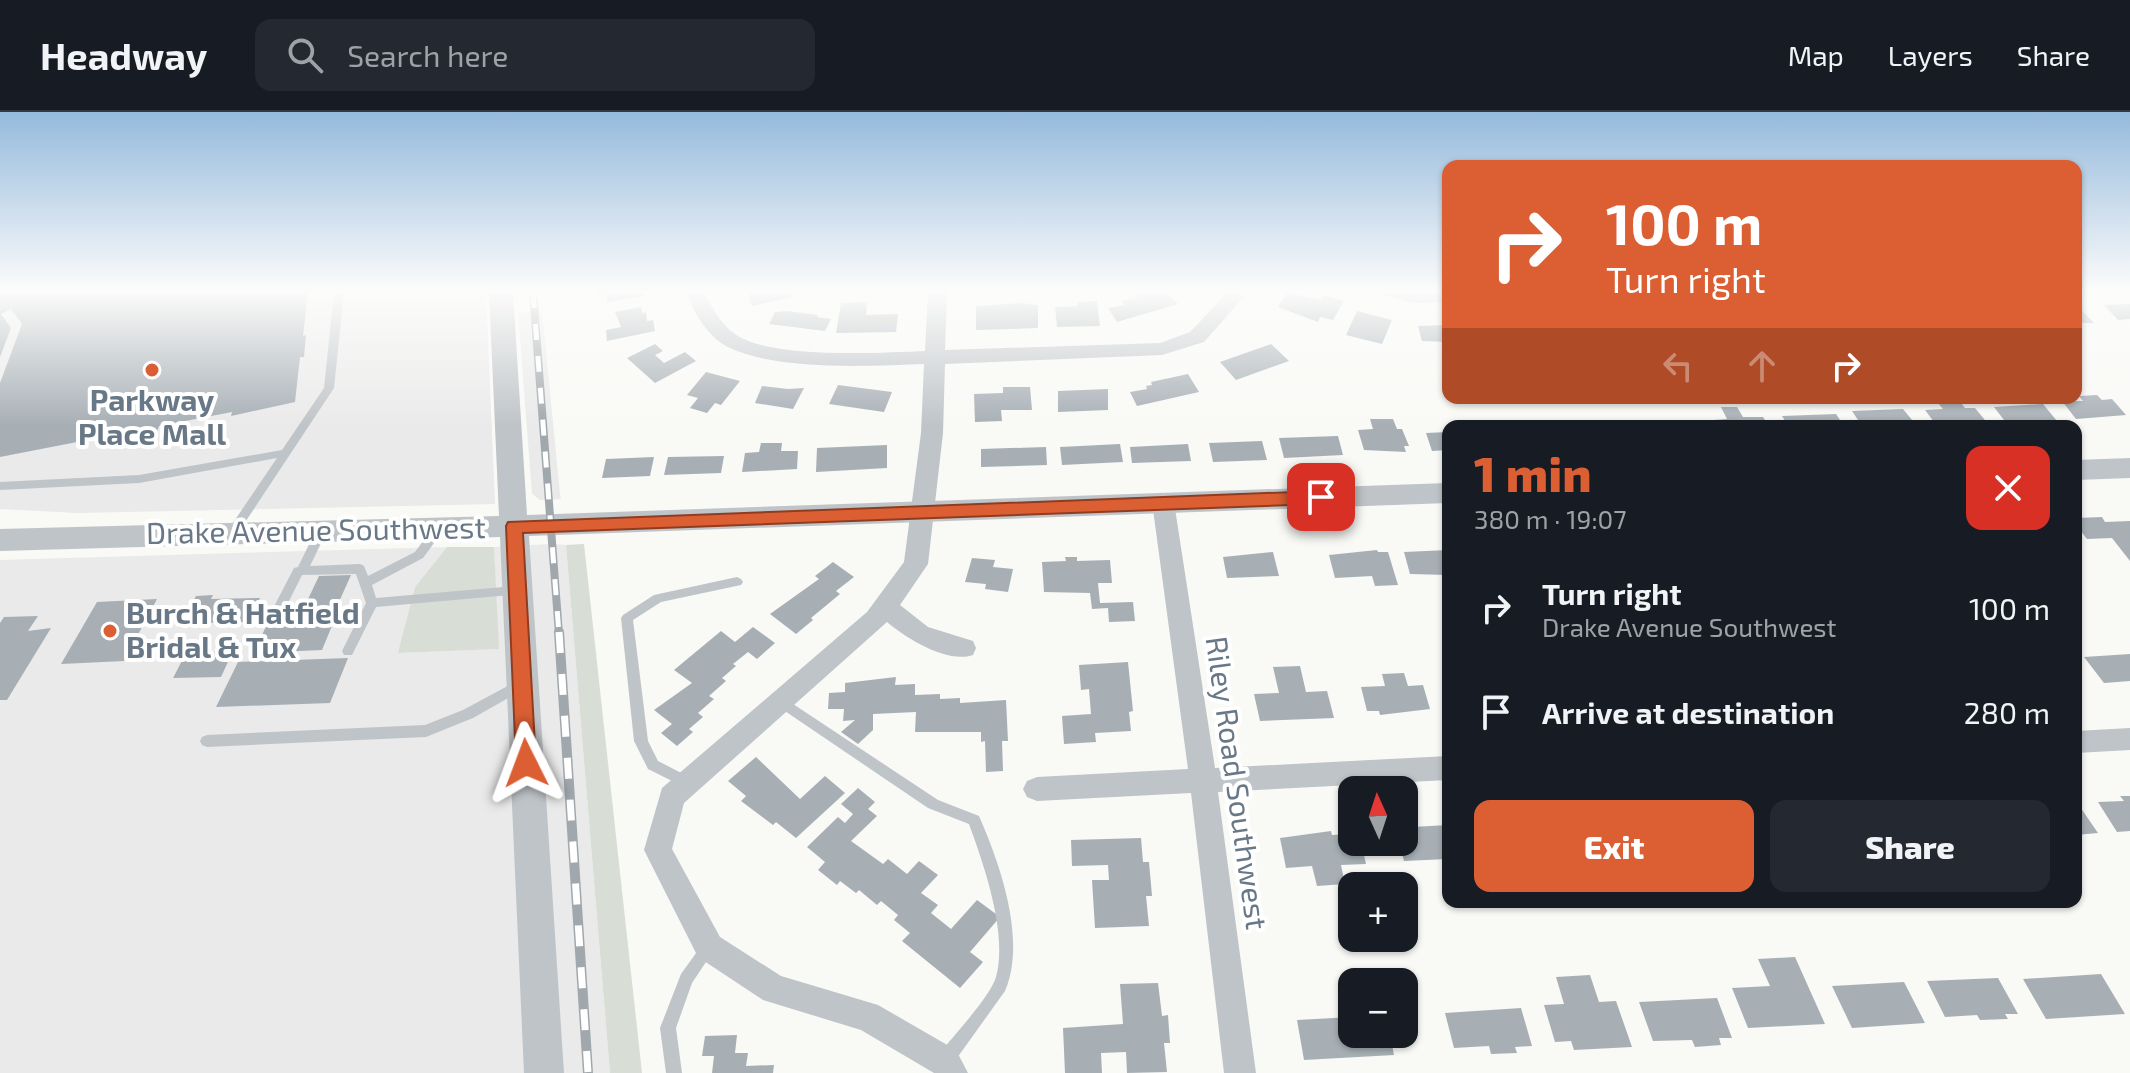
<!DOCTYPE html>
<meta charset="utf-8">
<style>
:root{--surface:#171b24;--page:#242831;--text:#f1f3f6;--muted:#9ea1a6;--line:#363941;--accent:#dc5e33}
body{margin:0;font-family:"Exo 2",sans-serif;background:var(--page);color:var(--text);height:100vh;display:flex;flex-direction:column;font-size:30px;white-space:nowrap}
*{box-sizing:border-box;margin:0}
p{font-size:26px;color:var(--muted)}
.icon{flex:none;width:44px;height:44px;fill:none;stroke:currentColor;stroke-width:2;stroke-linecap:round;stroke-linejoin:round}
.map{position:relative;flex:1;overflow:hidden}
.side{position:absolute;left:1442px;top:308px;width:640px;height:488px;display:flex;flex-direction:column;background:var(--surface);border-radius:16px;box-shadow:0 2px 6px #0004}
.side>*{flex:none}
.top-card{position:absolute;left:1442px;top:48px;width:640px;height:244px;border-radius:16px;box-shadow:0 2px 6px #0004;background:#dc5e33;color:#fff;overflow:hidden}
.needle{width:52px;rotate:357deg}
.fabs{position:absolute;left:1338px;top:664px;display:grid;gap:16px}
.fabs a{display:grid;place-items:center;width:80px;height:80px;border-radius:16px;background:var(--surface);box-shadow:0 2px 6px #0004;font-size:40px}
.pin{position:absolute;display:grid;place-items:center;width:68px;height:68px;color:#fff;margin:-34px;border-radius:16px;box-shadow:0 4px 12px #0006}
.me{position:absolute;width:88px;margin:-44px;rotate:357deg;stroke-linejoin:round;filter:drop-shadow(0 0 6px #0008)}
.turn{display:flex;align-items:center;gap:28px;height:168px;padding:0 32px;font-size:36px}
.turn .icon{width:104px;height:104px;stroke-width:2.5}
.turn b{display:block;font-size:56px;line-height:68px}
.lanes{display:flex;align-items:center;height:76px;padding:0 32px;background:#0003;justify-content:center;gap:40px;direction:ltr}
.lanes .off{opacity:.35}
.round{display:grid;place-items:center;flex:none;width:84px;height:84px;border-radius:16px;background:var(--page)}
.summary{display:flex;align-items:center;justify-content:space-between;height:136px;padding:0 32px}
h1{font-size:48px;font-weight:800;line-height:60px;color:var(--accent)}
.action{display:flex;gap:16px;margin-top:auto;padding:16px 32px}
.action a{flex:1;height:92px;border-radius:16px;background:var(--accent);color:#fff;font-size:32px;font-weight:800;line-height:92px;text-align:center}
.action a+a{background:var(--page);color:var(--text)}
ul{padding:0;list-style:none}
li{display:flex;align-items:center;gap:24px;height:104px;padding:0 32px}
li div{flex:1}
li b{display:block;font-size:30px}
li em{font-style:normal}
header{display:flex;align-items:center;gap:48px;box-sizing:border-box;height:112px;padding:0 40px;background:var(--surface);border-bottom:2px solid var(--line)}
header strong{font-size:38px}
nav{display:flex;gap:44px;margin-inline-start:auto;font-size:28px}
.search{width:560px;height:72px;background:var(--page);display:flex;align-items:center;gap:20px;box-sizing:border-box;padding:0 28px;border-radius:16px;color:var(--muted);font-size:30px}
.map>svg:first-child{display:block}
</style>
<header>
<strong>Headway</strong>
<div class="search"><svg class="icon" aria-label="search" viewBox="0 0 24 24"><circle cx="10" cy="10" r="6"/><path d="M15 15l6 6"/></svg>Search here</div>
<nav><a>Map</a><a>Layers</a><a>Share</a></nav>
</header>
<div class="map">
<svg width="2130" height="961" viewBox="0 0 2130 961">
<rect width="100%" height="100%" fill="#f9f9f6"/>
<path fill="#e9eae9" d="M0,180h486l9,212 -417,9 -78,-4z
M542,199l18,183 1,5 -21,1 -8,-6 -14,-182z
M551,432l15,1 44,528h-610v-513l447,-13 -32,40 -16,66 99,-4 -4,-102z"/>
<path fill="#d8ddd6" d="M584,432l58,529h-32l-44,-528z
M447,435h47l5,102 -101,4 17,-66z"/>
<path fill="#a7afb5" d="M0,180h308l-5,44 3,-1 -2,22h-4l-5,45 -64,14 1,-4 -73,14 -2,6 -40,8 1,-6 -118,23v-74l22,-59 -11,-15 -10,5 10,14 -11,29z
M597,180h47l1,4 -38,6 -1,-8 -9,2z
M747,180h45l2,5 -42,9z
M1140,180h25l13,12 -61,18 -9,-14 16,-3 -2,-4 16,-3 -3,-5z
M1287,180l33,8 4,-5 20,6 -11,19 -13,-3 -2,5 -40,-15z
M1097,189l3,25 -43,1 -2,-20 22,-1 1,-4z
M867,190l-1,13 32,-1 -2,18 -60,1 5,-30z
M1021,191l17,2v23l-62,2v-24z
M2130,192v15l-12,1 -14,-15z
M2076,194h2l16,17h-18z
M641,195l1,6 4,-1 1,9 6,-1 2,11 -48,10 -1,-11 15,-3 -6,-15z
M787,199l31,4 -1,2 14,2 -6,12 -56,-7 6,-12z
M1357,199l35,9 -10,24 -36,-9z
M1448,213v17l-26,-1 -4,-15z
M655,232l8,7 -8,4 9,8 21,-11 11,9 -41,22 -28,-25z
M1271,232l18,17 -53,19 -16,-18z
M706,260l34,9 -19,24 -6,-2 -8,10 -17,-5 8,-10 -11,-3z
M1188,262l11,18 -62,14 -7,-14 17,-3 -1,-3 6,-1 -1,-3z
M838,273l54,7 -8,20 -55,-8z
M762,274l26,3 16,-1 -11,21 -38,-6z
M1003,275h27l2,23h-31l1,11 -27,1 -1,-28 29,-1z
M1108,277v21l-50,2v-21z
M2097,283l5,5 10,-1 14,16 -50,4 -14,-18h21l-4,-5z
M1934,286h23l8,10h10l14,17 -52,1 -12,-16 18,-1z
M2043,292l14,17 -50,3 -13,-17z
M1721,295h16l6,10h20l6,9h-51l-4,-6 13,-1z
M1903,297l14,17h-55l-10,-15z
M1836,302l8,12h-56l-6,-10z
M1370,307h23l4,10h5l7,17h-5l2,6 -42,-2 -6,-20 15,-1z
M1448,320v18l-16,1 -6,-18z
M1338,324l5,19 -59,3 -5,-20z
M1262,329l5,19 -54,2 -4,-19z
M761,331h21l-1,8h17l-1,18 -55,3 3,-19 14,-1z
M1120,332l3,18 -61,3 -2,-18z
M1188,332l3,17 -59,2 -2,-16z
M887,333v23l-71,4 1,-24z
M1046,335l1,18 -66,2v-18z
M724,344l-3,17 -57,2 4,-18z
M654,345l-4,19 -48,2 4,-19z
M2102,405l3,5 25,-1v40l-18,-23 -25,1 -11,-14v-7z
M1377,438l1,2h10l10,33 -23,1 -3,-10 -37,2 -6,-23z
M1448,438v25l-38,-1 -6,-22z
M1273,440l6,24 -52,2 -4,-21z
M1065,445h12v4l33,-1 2,23h-14l2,20 33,-1 2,19 -26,1 -1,-14 -16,1 -2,-16 -46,-1 -2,-30 24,-1z
M972,446l23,2 -2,7 20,2 -5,23 -23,-3 1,-5 -21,-2z
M833,450l21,15 -18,14 4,3 -29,24 2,2 -17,14 -26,-20 49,-35 -4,-3z
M351,463l-17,38 -33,1 18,-38z
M213,483l-2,4 49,-1 -12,24 -49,1 -1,4 -19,1 17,-32z
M157,487l-33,62 -63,3 36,-62z
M38,504l-10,15 23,-3 -44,72h-7v-77l4,-6z
M334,509l-12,29 -68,3 13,-29z
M753,515l22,16 -18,16 -9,-7 -15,12 3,2 -14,12 4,3 -17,15 5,3 -16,14 5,4 -14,12 4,3 -16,14 -16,-13 11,-9 -18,-14 38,-27 -18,-13 47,-39 14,11z
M233,539l-12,26 -48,1 13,-25z
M2130,542v27l-26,2 -20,-26z
M348,546l-18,45 -114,4 22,-45z
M1128,550l5,49 -4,1 2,19 -36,2 1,9 -32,2 -2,-28 29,-2 -2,-25 -8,1 -2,-25z
M1300,554l6,26 21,-1 7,27 -74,3 -6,-27 25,-1 -6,-26z
M1404,561l4,13 15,-1 7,24 -50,6 -1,-4h-12l-6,-24 24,-1 -3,-12z
M896,565l-1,8 20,-1v11l25,-1v5l20,-1v5l46,-3 2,41h-6l1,30 -17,1 -1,-31 -4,1v-10h-66l1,-20 -43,2v16l-15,14 -17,-12 14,-12 -12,1 1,-12h-16l1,-16 16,-1v-9z
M756,645l44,42 25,-23 20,17 -49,45 -20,-16 -3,3 -32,-24 5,-5 -18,-15z
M858,676l17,14 -7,7 9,7 -26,25 32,23 5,-5 19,15 12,-13 19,14 -17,18 17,12 -7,8 20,16 26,-29 23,17 -30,35 13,10 -23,26 -58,-47 8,-8 -16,-13 4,-5 -17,-14 -4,4 -18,-15 -3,3 -16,-12 -3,4 -19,-15 7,-8 -18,-15 31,-30 7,6 8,-9 -12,-10z
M2120,684h10v35l-13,1 -19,-30 26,-1z
M2076,689l22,32 -22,2z
M1448,713v34l-44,2 -5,-19h5v-11h9l-1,-4z
M1331,719l1,4 20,-1v8h9l5,22 -25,1 4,19 -28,2 -5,-20 -26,2 -6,-30z
M1141,726l2,24h6l3,34h-6l3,30 -54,2 -3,-48h17l-1,-15 -36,1 -1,-26z
M1795,845l30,67 -77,4 -16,-40 38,-2 -12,-27z
M2101,862l24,40 -79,5 -23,-40z
M1590,863l9,27 17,-1 16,46 -58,3 -3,-9 -16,1 -11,-37 20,-1 -8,-27z
M1998,866l20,36h-13l3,5 -28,1 -3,-5 -32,2 -18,-36z
M1904,870l21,41 -73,5 -20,-42z
M1158,871l4,33 6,-1 2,28h-6l3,29 -40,1 -1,-21 -25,1 1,20h-37l-2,-45 60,-4 -3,-40z
M1717,886l15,40h-13l2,7 -26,2 -3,-7 -39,1 -14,-39z
M1521,896l11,38 -17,1 2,6 -26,1 -2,-8 -35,2 -9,-35z
M1352,905v17h38l4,21 -90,5 -7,-40z
M737,923l-2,18h13l-2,13 28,-1 -1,8h-61l2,-17h-12l3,-20z"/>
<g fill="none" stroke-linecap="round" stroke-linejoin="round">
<path fill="#bfc4c8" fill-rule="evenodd" d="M334,180h10l-10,96 -98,148 -4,1 -6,-4 51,-75 -138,25 -139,7v-8l139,-7 143,-25 42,-62z
M439,412l6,4 -22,30 -51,27 4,13 141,-12 4,2 2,3 -2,3 -145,13 -24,48h-8l-2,-4 15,-30h-87l-2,-3 26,-50 4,-1 19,-39h8l2,3 -17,35 50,-2 4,2 4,10 47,-24 20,-27zM356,462l10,29 -4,8 -79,2 19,-38z
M737,465l4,2 2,3 -2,3 -80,17 -28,18 15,121 10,20 35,18 2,4 -2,4 -5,2 -40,-20 -14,-28 -13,-123 2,-3 31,-20z
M519,568l5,1 1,4 -1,4 -51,29 -47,19 -219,10 -5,-2 -2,-4 2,-4 5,-2 218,-10 38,-15z
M781,584l157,104 41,16c21,48 48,124 26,175l-53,74 -6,2 -6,-2 -2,-6 2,-6c14,-18 50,-56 56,-76 12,-43 -12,-112 -27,-153l-41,-16 -152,-103 -1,-4 1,-4z
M709,828l5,2 2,5 -24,36 -16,45 6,45h-16l-6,-45 21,-54 23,-32z"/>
<path fill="#bfc4c8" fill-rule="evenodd" d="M686,180h18c9,18 20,38 40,47 39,19 136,14 181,12l3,-59h19l-2,58 215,-7 30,-11 38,-40h20l-44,50 -42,13 -217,9 -2,69 -15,131 -28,41 28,22 45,14 3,7 -3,7c-26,9 -67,-17 -86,-33l-203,181 -12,46 48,88 61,39 97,29 78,45 12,23h-34l-73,-43 -98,-30 -65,-43 -54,-107 18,-62 205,-176 37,-50 17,-129 3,-69c-55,2 -144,7 -194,-16 -22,-10 -36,-35 -44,-56z
M1383,180h65v10l-35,1 -27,-7z
M1163,382l8,2 3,6 41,266 233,-12v24l-230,12 38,281h-32l-33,-280 -154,8 -10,-4 -4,-8 4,-8 10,-4 151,-8 -36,-267 3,-6z
M2130,616v22l-54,3v-22z"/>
<path fill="#bfc4c8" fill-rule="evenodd" d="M489,180h24l14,223 921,-32v20l-919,33 35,537h-40l-24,-536 -500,14v-22l499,-13z
M2130,346v20l-54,2v-20z"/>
<g stroke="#a1a8ad" stroke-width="8">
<path id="rail-far1" d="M533,180l26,342"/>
</g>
<g stroke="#a1a8ad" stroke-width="10">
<path id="rail" d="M559,520l29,441"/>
</g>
<use href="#rail-far1" stroke="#fff" stroke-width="5" stroke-dasharray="16" stroke-linecap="butt"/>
<use href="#rail" stroke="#fff" stroke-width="7" stroke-dasharray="21" stroke-linecap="butt"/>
</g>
<linearGradient id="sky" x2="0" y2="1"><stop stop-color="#95badc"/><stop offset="0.57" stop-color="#fcfcfb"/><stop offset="1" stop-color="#fcfcfb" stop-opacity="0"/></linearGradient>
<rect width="2130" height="314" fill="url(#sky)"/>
<path fill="#dc5e33" stroke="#8f3d21" stroke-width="2" d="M1321,379l9,6 -9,7 -798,29 13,230 -3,6 -7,2 -7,-2 -3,-6 -10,-237 2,-4z"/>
<g fill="#dc5e33" stroke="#fff" stroke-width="3">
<circle cx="152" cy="258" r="8"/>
<circle cx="110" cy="519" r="8"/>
</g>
<g text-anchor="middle" stroke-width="8" stroke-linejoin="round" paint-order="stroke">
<g font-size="30" font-weight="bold" fill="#697886" stroke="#fff">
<text x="152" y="299">Parkway<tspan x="152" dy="34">Place Mall</tspan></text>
<text x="126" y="512" text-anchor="start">Burch &amp; Hatfield<tspan x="126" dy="34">Bridal &amp; Tux</tspan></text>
</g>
<g font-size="30" fill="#697886" stroke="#fff">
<text transform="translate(316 419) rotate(-1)" y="10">Drake Avenue Southwest</text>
<text transform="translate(1236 671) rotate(82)" y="10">Riley Road Southwest</text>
</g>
</g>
</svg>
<div class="fabs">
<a><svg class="needle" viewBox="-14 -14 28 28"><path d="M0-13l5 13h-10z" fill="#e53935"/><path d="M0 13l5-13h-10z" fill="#9ea1a6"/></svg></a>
<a>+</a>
<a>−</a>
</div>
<div class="pin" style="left:1321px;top:385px;background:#d93025"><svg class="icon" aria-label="arrive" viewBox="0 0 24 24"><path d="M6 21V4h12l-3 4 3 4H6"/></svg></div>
<svg class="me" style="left:526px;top:651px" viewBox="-20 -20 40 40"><path d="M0-17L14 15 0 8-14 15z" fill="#dc5e33" stroke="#fff" stroke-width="4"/></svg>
<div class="top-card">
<div class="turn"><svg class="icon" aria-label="right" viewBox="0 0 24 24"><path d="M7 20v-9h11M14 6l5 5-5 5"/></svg><div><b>100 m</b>Turn right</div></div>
<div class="lanes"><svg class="icon off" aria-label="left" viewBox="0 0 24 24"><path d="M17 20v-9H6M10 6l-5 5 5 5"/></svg><svg class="icon off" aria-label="ahead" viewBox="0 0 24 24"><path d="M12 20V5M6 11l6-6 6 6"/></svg><svg class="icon" aria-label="right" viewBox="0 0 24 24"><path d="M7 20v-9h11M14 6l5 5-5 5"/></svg></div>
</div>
<section class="side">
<div class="summary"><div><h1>1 min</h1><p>380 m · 19:07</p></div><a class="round" style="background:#d93025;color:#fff"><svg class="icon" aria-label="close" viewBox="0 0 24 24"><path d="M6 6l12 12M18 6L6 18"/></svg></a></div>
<ul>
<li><svg class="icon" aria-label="right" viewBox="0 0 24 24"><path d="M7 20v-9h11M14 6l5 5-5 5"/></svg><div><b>Turn right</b><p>Drake Avenue Southwest</p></div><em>100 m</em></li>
<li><svg class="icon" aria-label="arrive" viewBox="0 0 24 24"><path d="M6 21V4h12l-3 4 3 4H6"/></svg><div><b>Arrive at destination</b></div><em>280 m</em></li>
</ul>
<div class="action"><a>Exit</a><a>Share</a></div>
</section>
</div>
